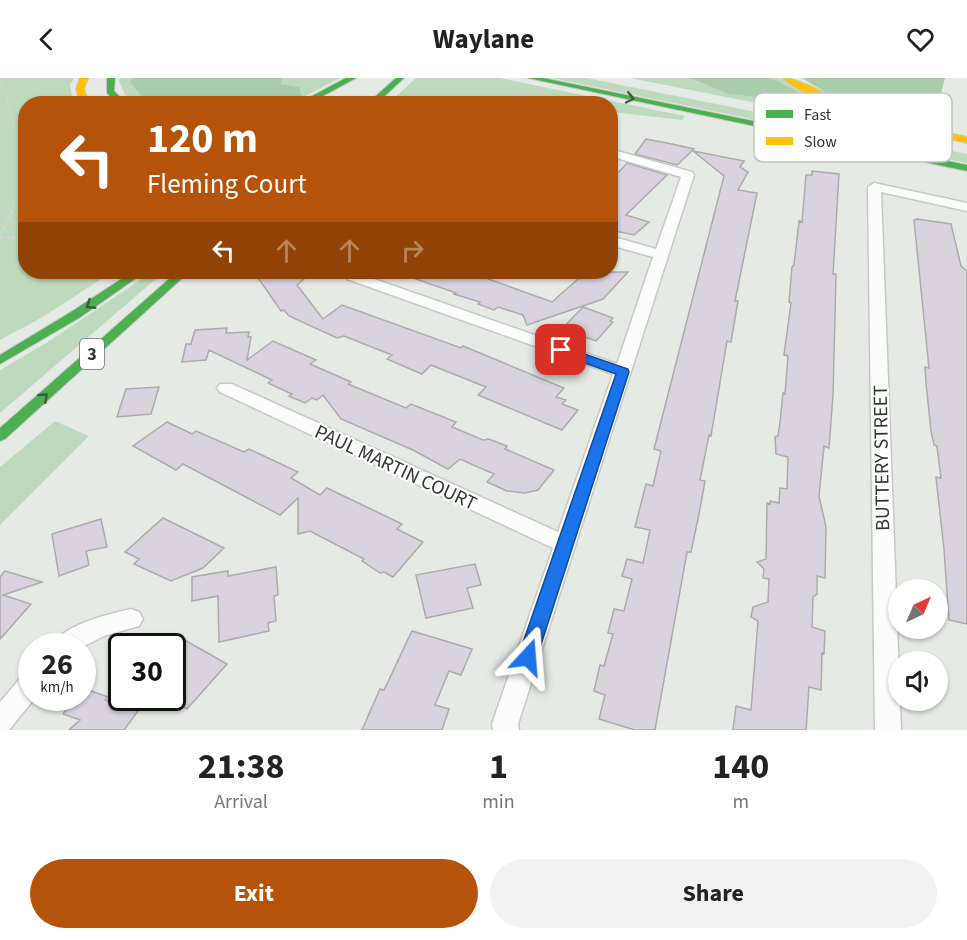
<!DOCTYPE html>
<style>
:root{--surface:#fff;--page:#f2f2f2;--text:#222;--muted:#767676;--accent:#b45309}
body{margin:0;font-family:"Source Sans 3",sans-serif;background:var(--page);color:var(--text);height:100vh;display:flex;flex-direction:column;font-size:22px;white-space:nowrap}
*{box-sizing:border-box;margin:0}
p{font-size:20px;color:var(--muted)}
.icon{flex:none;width:33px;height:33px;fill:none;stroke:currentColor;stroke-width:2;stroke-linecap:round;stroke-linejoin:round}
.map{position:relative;height:652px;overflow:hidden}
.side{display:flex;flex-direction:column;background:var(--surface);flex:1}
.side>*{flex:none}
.banner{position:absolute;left:18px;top:18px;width:600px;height:183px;border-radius:24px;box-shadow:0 2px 4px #0004;background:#b45309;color:#fff;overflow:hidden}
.needle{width:39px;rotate:44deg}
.buttons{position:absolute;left:888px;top:501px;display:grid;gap:12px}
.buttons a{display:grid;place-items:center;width:60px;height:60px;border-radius:50%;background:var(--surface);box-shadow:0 2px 4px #0004;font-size:30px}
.speed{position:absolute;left:18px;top:555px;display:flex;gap:12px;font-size:30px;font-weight:700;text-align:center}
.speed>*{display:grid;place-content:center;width:78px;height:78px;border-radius:50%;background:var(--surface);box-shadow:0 2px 4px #0004;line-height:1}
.speed small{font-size:15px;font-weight:400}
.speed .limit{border:3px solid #111;border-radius:9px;background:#fff;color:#111}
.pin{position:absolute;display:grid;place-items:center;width:51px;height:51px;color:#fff;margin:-26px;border-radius:12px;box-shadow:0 3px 9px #0006}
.me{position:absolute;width:66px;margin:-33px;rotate:19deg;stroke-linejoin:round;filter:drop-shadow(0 0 4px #0008)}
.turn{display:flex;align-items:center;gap:21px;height:126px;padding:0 30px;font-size:27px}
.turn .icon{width:78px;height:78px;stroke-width:2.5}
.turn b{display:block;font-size:42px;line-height:51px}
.lanes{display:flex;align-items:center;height:57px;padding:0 30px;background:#0003;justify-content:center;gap:30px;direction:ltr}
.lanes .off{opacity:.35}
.eta{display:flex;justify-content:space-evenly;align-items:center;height:102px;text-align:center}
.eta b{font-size:36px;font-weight:700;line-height:42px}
.primary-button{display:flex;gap:12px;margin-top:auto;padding:12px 30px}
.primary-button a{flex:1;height:69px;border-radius:36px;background:var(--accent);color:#fff;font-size:24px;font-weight:700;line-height:69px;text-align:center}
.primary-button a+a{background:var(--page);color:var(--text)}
header{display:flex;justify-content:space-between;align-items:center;height:78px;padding:0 30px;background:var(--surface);font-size:27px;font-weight:700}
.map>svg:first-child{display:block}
</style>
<header><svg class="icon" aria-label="back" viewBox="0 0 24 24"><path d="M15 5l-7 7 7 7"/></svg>Waylane<svg class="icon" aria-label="heart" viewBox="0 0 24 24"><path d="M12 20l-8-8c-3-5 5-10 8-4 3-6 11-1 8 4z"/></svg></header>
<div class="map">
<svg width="967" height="652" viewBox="0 0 967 652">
<rect width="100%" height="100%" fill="#e6eae5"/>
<path fill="#bedabe" d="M0,0h74l-4,7 3,17 3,1 -50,1v168h86l-71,46 -41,22z
M120,0h220l-46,24 -8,2 -145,-1 -16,-8 -6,-14z
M416,0h84l185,38 -3,4 -71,-8 -1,-8 -221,-1z
M552,0h34l381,76v9z
M630,0h149l175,64z
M152,194h12l-164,141v-43l51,-30z
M55,343l34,15 -89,89v-58z"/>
<path fill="#a9cdaa" d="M132,0h151l-3,6 19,3 3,9 -28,7h-111l-20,-5 -13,-16z
M691,0h80l31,16 -28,4 -46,-4z
M802,0h143l-13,49c-43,-13 -92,-22 -130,-49z"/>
<path fill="#dad3df" stroke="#aaabaa" stroke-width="1.5" d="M646,61l26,5 22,5 -17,16 -42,-11z
M693,73l51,10 -4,6 8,5 -10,18 19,3 -22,108h3l-7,41 -4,-1 -16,95 -2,-1 -9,45 5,1 -5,28 -9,43h-4l-32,178h-20l-36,-11 6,-24 -11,-4 6,-26 4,1 9,-32 -5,-1 6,-24 10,2 8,-32 -10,-3 5,-17 16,4 7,-33 -15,-3 11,-43 7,2 8,-35 -7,-2 70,-273z
M627,85l40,12 -41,40 23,7 -15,13 -24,-5v-60l9,2z
M812,93l27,3 -6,100h3l-3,121 -4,53 -5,-2 -5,50 7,31 -1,51 -8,-2v18l-4,3 -1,30 13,4 -1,23 -2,-1 -1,37 -12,-3 -3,43h-73l3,-24 15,4 7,-89 -7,-4 2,-10 15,-5 1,-23 -6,-1 1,-9 -7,-7 9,-3 1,-56 3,1v-3l9,2 1,-15 7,1 1,-32 -12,-3 -1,-17 3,-1 2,-14 3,-29 2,1 3,-38 -4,-1 7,-52 -2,-1 3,-35 2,-2 5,-44 3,1 4,-47h6z
M917,141l34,5 10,42 6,5v353l-18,-4 -5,-71 -8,-72 5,1 -4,-32 -3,-1 -3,-14 -5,-48 -1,-16 4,1 -15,-148z
M254,194h58l-15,13 26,34 19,-14 119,43 2,-2 101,42 -8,9 10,3 -4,4 16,6 -16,20 -84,-35 8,-8 -55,-22 -9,9 -35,-15 5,-4 -48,-19 -7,2 -48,-22 -5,-6 -3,1z
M403,194h66l83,30 34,-30h42l-25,27 -76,26 -4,-10 -25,-8 -4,3 -16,-6 2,-2 -26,-8 2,-1 -54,-19z
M583,229l30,11 -3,3 3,1 -17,19 -17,-6 -4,4 -17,-6z
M227,250l-1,5 23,-1 -1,5h3l-4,23 26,-19 43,19 -6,4 41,18 -3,2 58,24 5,-4 45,18 -4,5 31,13 6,-1 18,7 -2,3 49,21 -16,20 -13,3 -18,-2 -20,-9 7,-8 -34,-15 -12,10 -35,-19 -72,-31 -18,-24 -6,5 -5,-2 -7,5 -16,-7 3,-2 -24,-11 4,-3 -63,-30 -3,10 -24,2 4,-18h5l4,-14z
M159,309l-8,27 -34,3 9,-28z
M167,344l25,12 4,-3 48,21 5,-3 49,23 -7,6 29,17 7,-7 75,36 -5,5 26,13 -30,35 -9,-5 -4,1 -18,-12 2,-2 -54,-28 -12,3v-36l-18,17 -97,-51 -7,6 -43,-24z
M163,440l61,30 -21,20 -32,13 -37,-17 5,-5 -14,-7z
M101,441l6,28 -21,4 3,14 -30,11 -7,-42z
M475,486l6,21 -14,3 6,20 -47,10 -10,-43z
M276,489l2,28 -4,1 2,25 -8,2 1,8 -50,11 -1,-46 -26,5v-24l36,-6v5z
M5,493l37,11 -39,13 28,9 -31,35v-62z
M412,553l60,18 -11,26 -12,-4 -14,34 14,4 -7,21h-80l18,-41 4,1z
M181,560l46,26 -40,45 -15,-9v-53z
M83,610l25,9 -3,3 33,11 -14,19h-55l11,-10 -17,-6 12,-16h7z"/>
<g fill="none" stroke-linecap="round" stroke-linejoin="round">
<g stroke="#c5c8c5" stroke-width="3">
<path id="street" d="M610,71l82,23 2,3 -176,549 1,6h-26l-1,-6 61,-176 -333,-156 -3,-4 3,-4h12l326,148 55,-158 -266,-95 -2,-3 7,-4 5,1 260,91 36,-107 -43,-12v-9l46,13 25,-72 -71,-21z
M874,105l93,20v8l-86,-19 20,538h-26l-7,-543z
M131,531l8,3 4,7 -4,7 -35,10 -22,11 -30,-1c10,-21 57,-32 79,-37z
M32,594v26h3l-26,32h-9v-28l23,-27z"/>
</g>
<g stroke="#c5c8c5" stroke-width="2">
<path id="fast" d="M107,0h8l-1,13 13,13h-9l-11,-11z
M346,0h10l-48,26h-11z
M396,0h8l-28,26h-9z
M528,0h15l424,87v6z
M132,194h13l-66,46 -79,46v-9l71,-43z
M177,194h12l-184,167 -5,2v-13z"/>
</g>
<g stroke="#c5c8c5" stroke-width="2">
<path id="slow" d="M80,0h8l-4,11 5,15h-8l-5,-15z
M783,0c18,0 53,22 72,29 37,14 74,22 112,30v6c-52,-12 -144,-31 -184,-65z"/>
</g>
<path stroke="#d2d3d2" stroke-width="2" stroke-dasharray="3 2" stroke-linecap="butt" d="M0,4l5,8 6,27 15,33
M22,111l4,-9"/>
<path stroke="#d2d3d2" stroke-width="3" stroke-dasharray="4 2" stroke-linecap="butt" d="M0,157l23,-48
M0,160l26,-1"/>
<use href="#street" fill="#fbfcfb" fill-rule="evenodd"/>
<use href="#fast" fill="#4caf50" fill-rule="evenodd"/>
<use href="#slow" fill="#ffc107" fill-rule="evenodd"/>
</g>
<defs><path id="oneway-chevron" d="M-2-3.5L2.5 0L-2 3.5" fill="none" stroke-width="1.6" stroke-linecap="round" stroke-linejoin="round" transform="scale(1.5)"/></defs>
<g stroke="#3b5a3c">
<use href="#oneway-chevron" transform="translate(630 20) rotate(12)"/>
<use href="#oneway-chevron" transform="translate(90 227) rotate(147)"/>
<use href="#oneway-chevron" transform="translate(44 319) rotate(-42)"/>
</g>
<path fill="#1a73e8" stroke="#114b97" stroke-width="1.5" d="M561,268l67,23 1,3 -92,285 -3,6 -6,2 -7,-2 -3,-6 98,-283 -60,-21 -2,-3z"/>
<g text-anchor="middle" stroke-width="4.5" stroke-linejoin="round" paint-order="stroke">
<rect fill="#fff" stroke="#717271" stroke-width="1.5" x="80" y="261" width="24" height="30" rx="4.5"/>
<g font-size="18" font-weight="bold" fill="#343634">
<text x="92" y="282">3</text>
</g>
<g font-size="20" fill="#343634" stroke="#fff">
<text transform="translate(881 380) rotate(-91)" y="7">BUTTERY STREET</text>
<text transform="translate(396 389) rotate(25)" y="7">PAUL MARTIN COURT</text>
</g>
</g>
<rect x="754" y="15" width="198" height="69" rx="9" fill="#fff" stroke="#c2c3c2" stroke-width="1.5"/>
<rect x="766" y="32" width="27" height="8" fill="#4caf50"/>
<rect x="766" y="59" width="27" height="8" fill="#ffc107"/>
<g font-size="16" fill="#343634">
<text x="804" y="42">Fast</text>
<text x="804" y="69">Slow</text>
</g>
</svg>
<div class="buttons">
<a><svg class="needle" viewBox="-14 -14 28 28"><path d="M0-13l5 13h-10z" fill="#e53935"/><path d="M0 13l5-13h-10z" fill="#767676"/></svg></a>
<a><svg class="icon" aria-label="sound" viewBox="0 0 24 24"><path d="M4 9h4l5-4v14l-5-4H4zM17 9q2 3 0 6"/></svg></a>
</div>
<div class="speed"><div>26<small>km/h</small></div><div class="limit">30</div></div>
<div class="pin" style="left:561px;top:272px;background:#d93025"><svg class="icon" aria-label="arrive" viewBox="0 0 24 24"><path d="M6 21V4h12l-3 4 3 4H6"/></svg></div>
<svg class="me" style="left:528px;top:579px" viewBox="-20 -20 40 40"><path d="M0-17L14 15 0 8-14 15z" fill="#1a73e8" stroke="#fff" stroke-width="4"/></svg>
<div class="banner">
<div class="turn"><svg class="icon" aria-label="left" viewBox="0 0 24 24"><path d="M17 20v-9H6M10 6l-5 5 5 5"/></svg><div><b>120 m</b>Fleming Court</div></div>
<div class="lanes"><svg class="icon" aria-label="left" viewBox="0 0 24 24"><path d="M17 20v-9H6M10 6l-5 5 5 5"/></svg><svg class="icon off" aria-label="ahead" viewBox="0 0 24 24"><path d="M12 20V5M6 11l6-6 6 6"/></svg><svg class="icon off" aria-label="ahead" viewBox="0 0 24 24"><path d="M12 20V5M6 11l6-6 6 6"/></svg><svg class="icon off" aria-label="right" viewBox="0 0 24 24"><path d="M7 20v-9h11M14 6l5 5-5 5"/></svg></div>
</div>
</div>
<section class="side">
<div class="eta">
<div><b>21:38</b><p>Arrival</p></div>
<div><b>1</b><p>min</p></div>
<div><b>140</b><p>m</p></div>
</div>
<div class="primary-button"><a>Exit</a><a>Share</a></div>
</section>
